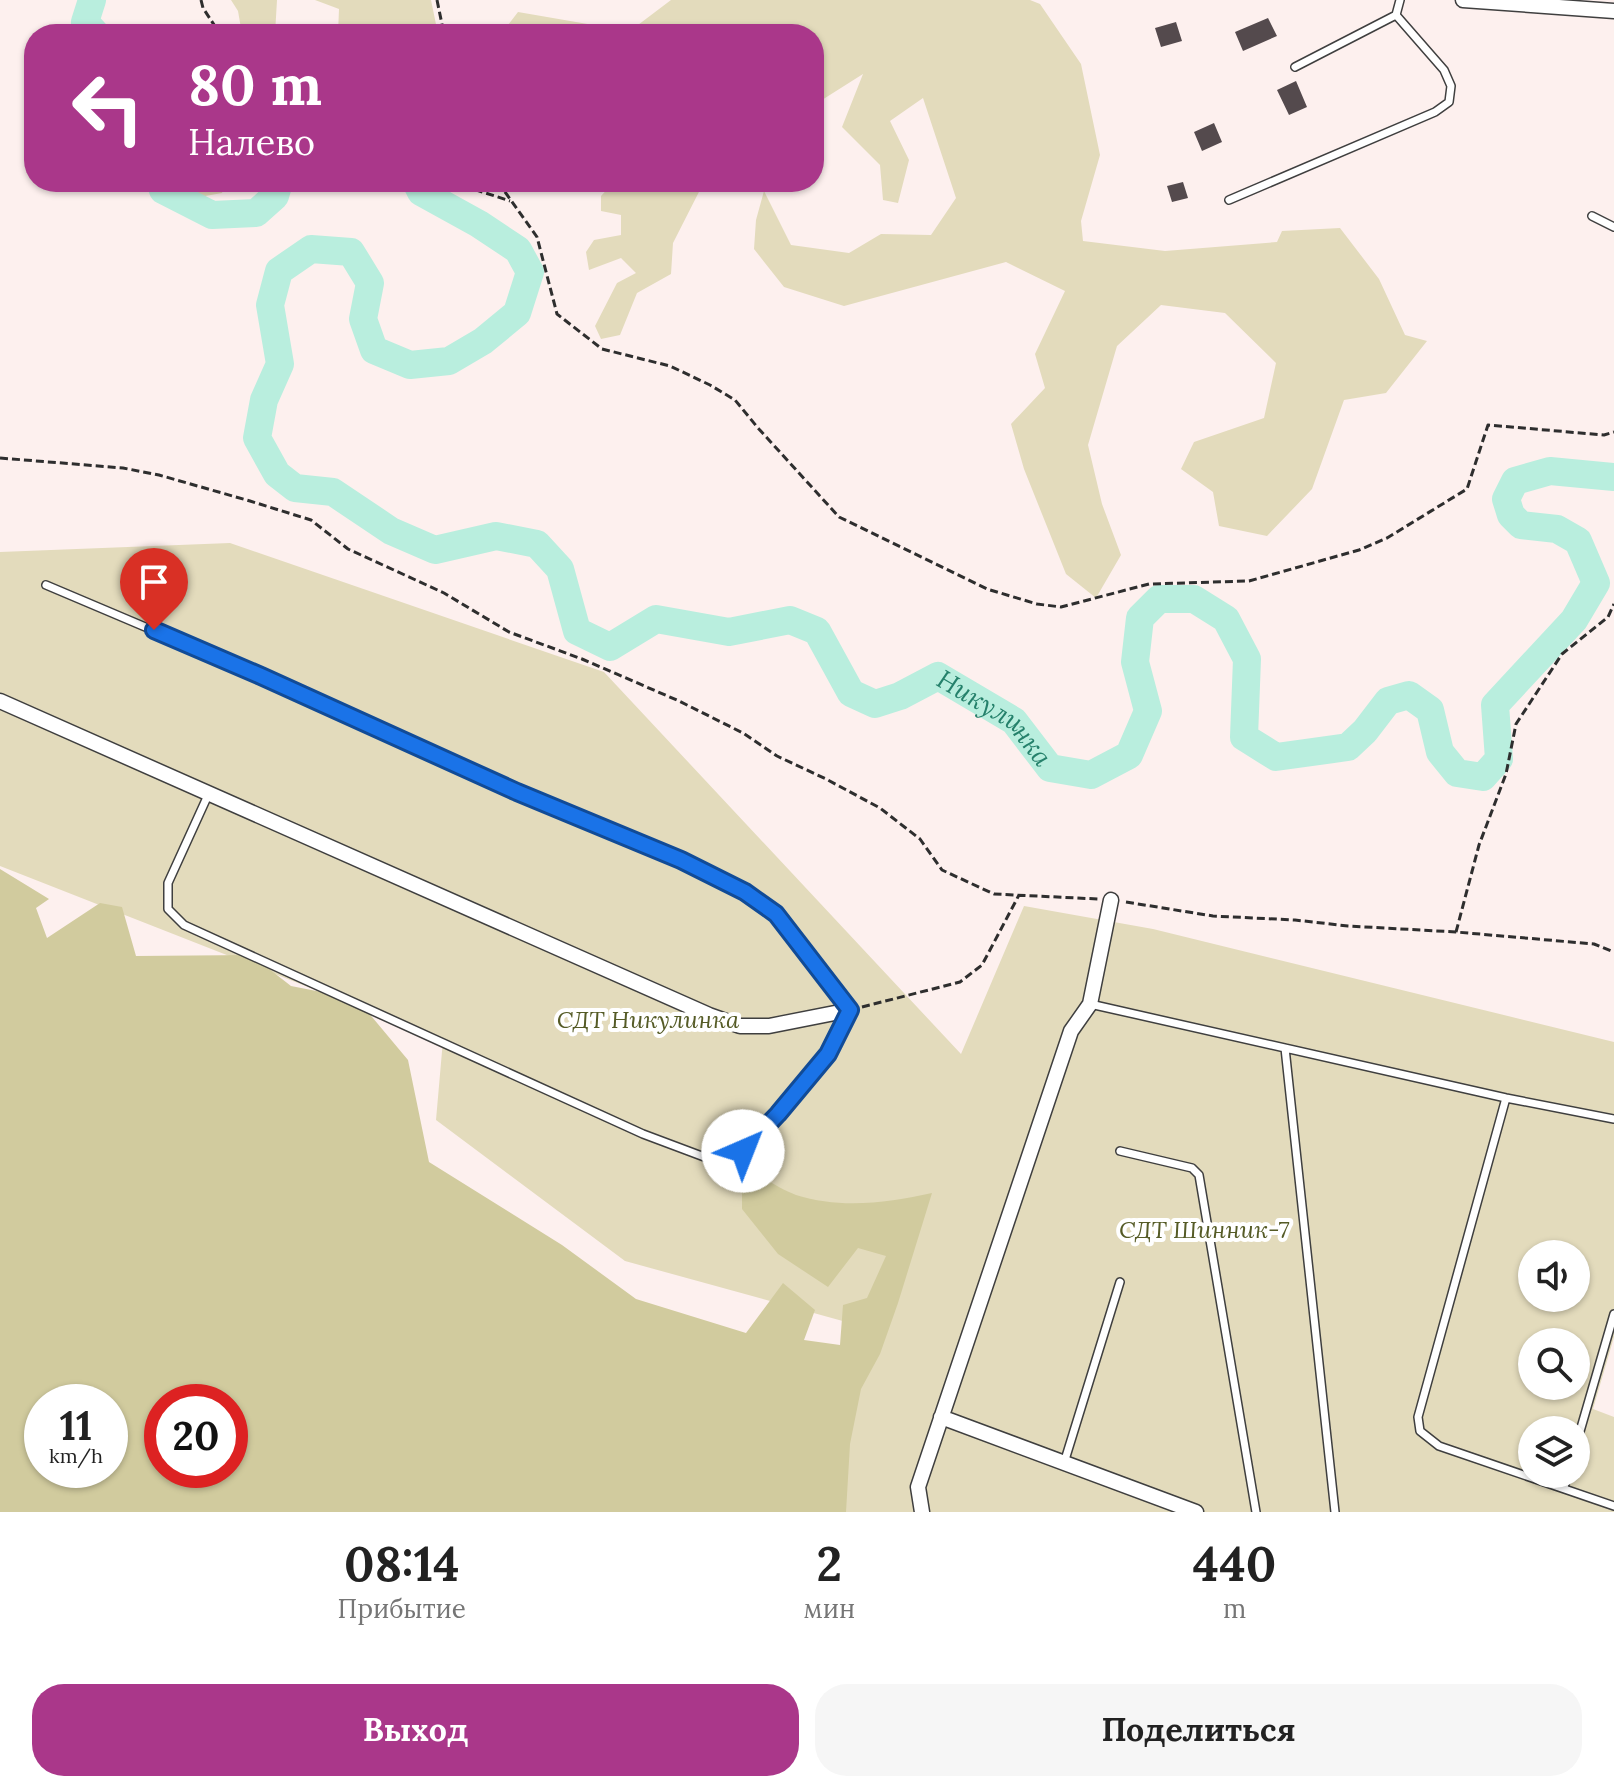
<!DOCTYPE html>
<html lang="ru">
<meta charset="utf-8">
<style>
:root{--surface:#fff;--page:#f6f6f6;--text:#222;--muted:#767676;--accent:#aa378a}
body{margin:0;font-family:Lora,serif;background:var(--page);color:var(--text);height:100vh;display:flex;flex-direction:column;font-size:30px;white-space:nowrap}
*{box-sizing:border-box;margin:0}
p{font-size:26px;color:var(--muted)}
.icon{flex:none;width:44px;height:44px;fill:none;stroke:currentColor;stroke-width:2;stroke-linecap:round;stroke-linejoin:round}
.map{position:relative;height:1512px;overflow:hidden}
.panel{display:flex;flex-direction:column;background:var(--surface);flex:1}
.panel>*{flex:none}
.banner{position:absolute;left:24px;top:24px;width:800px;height:168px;border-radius:32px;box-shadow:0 2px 6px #0004;background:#aa378a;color:#fff;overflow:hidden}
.fabs{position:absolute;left:1518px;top:1240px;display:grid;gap:16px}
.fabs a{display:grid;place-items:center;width:72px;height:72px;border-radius:50%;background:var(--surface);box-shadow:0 2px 6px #0004;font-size:40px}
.speed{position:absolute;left:24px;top:1384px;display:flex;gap:16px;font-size:40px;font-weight:700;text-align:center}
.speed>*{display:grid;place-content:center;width:104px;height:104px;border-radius:50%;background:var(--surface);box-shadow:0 2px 6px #0004;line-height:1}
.speed small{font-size:20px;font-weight:400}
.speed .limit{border:12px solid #d22;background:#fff;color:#111}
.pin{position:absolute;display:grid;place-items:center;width:68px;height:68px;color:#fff;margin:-82px -34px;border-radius:50% 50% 50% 0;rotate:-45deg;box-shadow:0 0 8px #0007}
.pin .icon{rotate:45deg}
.me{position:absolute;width:88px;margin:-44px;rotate:44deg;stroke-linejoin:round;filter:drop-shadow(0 0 6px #0008)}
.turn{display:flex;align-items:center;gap:28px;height:168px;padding:0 32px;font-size:36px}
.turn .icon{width:104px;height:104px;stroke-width:2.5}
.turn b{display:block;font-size:56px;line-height:68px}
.eta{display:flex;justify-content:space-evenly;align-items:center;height:136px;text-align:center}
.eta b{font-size:48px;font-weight:700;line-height:56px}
.action{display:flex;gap:16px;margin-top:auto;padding:16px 32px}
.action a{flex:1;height:92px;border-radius:32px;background:var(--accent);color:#fff;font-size:32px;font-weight:700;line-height:92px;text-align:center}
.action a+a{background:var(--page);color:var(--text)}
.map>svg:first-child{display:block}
</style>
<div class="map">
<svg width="1614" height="1512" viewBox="0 0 1614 1512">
<rect width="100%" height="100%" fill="#fdf0ee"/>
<path fill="#e3dbbc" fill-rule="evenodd" d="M231,0h46l-2,34h-33l-4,-23z
M315,0h116l7,34h-100l1,-25z
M671,0h359l10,4 41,60 19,91 -19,66 2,20 82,10 112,-9 5,-11 58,-3 39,51 26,56 22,6 -41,52 -42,7 -32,89 -45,47 -48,-10 -6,-34 -32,-23 13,-27 70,-24 12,-55 -51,-50 -64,-8 -44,41 -29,99 14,59 19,51 -25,43 -30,-24 -42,-105 -13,-45 34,-36 -10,-34 30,-63 -59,-29 -162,44 -60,-19 -30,-38 2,-29 8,-29 27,54 58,8 32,-19 50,1 25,-37 -33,-100 -33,23 19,39 -11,43 -15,-3 -3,-35 -38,-38 21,-53 -49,31v-71h-188z
M518,12l87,15 -1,7h-103z
M160,182h66l-4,11 -22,4 -16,-10 -21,3z
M246,182h33l-4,14 -24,-6z
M614,182h90l-31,61 -2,31 -34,19 -17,42 -19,4 -6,-13 22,-43 19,-10 -15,-15 -32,12 -3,-18 8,-12 27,-5v-20l-20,-4v-15z
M230,543l374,129 357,382 63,-148 129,23 461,113v295l-21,72 21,8v95h-774l-4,-19 32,-165 -243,-67 -189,-141 7,-80 -443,-174v-314zM1532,1254h44v44h-44zM1532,1342h44v44h-44zM1532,1430h44v44h-44z"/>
<path fill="#d1cb9e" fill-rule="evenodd" d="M0,869l49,30 -13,9 11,30 53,-35 22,4 14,49 115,-1 40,31 66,13 51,61 21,102 133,83 74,54 110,34 37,-50 32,27 -11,30 36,5 3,-40 24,-7 19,-42 -28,-8 -30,39 -50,-33 -36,-45v-45c16,10 37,25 54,31 44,14 92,8 136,-2l-34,110 -18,51 -19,35 -11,55 -4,68h-846zM42,1402h68v68h-68zM162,1402h68v68h-68z"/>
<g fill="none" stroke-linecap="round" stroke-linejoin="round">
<g stroke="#b9eede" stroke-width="28">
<path d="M92,0l-7,22 11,12"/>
<path d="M160,182l3,8 49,25 44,-2 19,-17 4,-14"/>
<path id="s1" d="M416,182l5,10 58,32 39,26 12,22 -13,41 -34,28 -34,20 -39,4 -36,-15 -11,-31 7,-36 -19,-31 -40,-3 -32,22 -9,34 10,59 -16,36 -7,38 20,36 18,14 38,4 58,39 44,19 61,-14 41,8 23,25 17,62 33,16 46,-28 73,13 61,-12 27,11 34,62 24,11 25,-8 38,-20 76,45 36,47 41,7 38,-20 19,-44 -13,-49 5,-44 19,-19h35l32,20 21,40 -3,78 32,20 72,-10 17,-16 23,-30 21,-6 21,15 10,42 17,21 26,4 16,-18 -4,-54 79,-85 22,-37 -18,-42 -21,-12 -36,-4 -10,-10 -5,-16 9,-18 35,-10 64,6"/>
</g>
</g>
<path fill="#544a4d" d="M1268,18l9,18 -34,15 -8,-19z
M1176,22l6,19 -21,6 -6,-19z
M1296,81l11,26 -18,8 -12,-25z
M1214,123l8,19 -20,9 -8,-19z
M1183,182l5,16 -16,4 -5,-16z"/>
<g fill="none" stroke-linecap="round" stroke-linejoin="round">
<g stroke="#3f3f3f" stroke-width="10">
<path id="service" d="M1295,67l101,-52
M1229,200l206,-88 14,-10 2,-16 -7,-16 -48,-55 4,-15
M1592,216l22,11
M46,585l215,91 256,116 164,68 64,32 31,22 74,96 -22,44 -50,60 -35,37 -28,10 -72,-27 -459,-209 -16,-16v-26l41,-90
M1090,1004l416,94 108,21
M1285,1048l50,464
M1506,1098l-88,319 2,14 19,15 175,60
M1120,1151l72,17 7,7 57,337
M1576,1445l38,-131
M1064,1463l56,-181
M1564,1487l4,-13"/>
</g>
<g stroke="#3f3f3f" stroke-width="17">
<path id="minor" d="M1463,0l151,11
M0,701l709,314 31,11h29l81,-16
M941,1417l255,95
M922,1512l-4,-25 153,-456 19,-27 21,-104"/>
</g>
<path stroke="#2e2e2e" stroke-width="3" stroke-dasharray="8 4" stroke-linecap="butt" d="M201,0l2,8 17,26
M437,0l7,34
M452,182l58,19
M498,182l39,55 20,77 45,35 68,17 40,19 25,15 23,28 81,89 148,72 50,15 24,3 88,-23 100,-3 110,-31 28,-12 80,-49 21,-64 116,10 10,-3
M0,458l123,10 36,7 91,26 61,19 37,29 96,44 65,39 73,27 97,42 64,32 34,23 49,23 54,29 40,31 22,31 52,24 104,5
M1126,902l87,14 82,4 53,6 108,6 138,12 20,8
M1456,932l23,-87 27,-71 10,-50 46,-70 46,-37 6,-13
M862,1007l98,-25 22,-17 37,-70"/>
<use href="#service" stroke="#fff" stroke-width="7"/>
<use href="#minor" stroke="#fff" stroke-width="14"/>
</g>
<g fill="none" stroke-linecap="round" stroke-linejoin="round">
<g stroke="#114b97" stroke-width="20">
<path id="route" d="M154,630l107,46 256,116 164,68 64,32 31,22 74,96 -22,44 -50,60 -35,37"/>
</g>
<use href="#route" stroke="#1a73e8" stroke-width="14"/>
</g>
<g text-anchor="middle" stroke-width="8" stroke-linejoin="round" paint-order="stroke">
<g font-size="24" font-style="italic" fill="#555b26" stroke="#fff">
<text x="648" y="1028">СДТ Никулинка</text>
<text x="1204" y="1238">СДТ Шинник-7</text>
</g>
<g font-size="26" font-style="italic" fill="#25816b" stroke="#fff">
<text dy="9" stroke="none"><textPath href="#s1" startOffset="1628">Никулинка</textPath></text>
</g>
</g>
</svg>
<div class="fabs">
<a><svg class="icon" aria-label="sound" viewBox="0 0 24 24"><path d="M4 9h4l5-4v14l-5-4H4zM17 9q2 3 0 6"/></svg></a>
<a><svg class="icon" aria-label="search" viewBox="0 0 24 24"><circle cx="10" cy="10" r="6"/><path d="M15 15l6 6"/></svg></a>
<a><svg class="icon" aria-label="layers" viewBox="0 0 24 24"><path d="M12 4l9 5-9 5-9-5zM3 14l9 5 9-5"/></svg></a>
</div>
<div class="speed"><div>11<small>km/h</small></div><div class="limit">20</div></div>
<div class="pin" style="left:154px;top:630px;background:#d93025"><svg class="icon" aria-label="arrive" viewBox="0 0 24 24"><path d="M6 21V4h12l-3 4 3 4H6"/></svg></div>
<svg class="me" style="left:743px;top:1151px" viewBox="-20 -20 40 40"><circle r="19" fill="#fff"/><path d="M0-13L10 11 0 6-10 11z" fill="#1a73e8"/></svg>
<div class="banner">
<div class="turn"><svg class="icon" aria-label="left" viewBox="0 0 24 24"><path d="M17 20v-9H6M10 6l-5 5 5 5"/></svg><div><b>80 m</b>Налево</div></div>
</div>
</div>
<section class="panel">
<div class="eta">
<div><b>08:14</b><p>Прибытие</p></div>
<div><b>2</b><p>мин</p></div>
<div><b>440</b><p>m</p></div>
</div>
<div class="action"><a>Выход</a><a>Поделиться</a></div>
</section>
